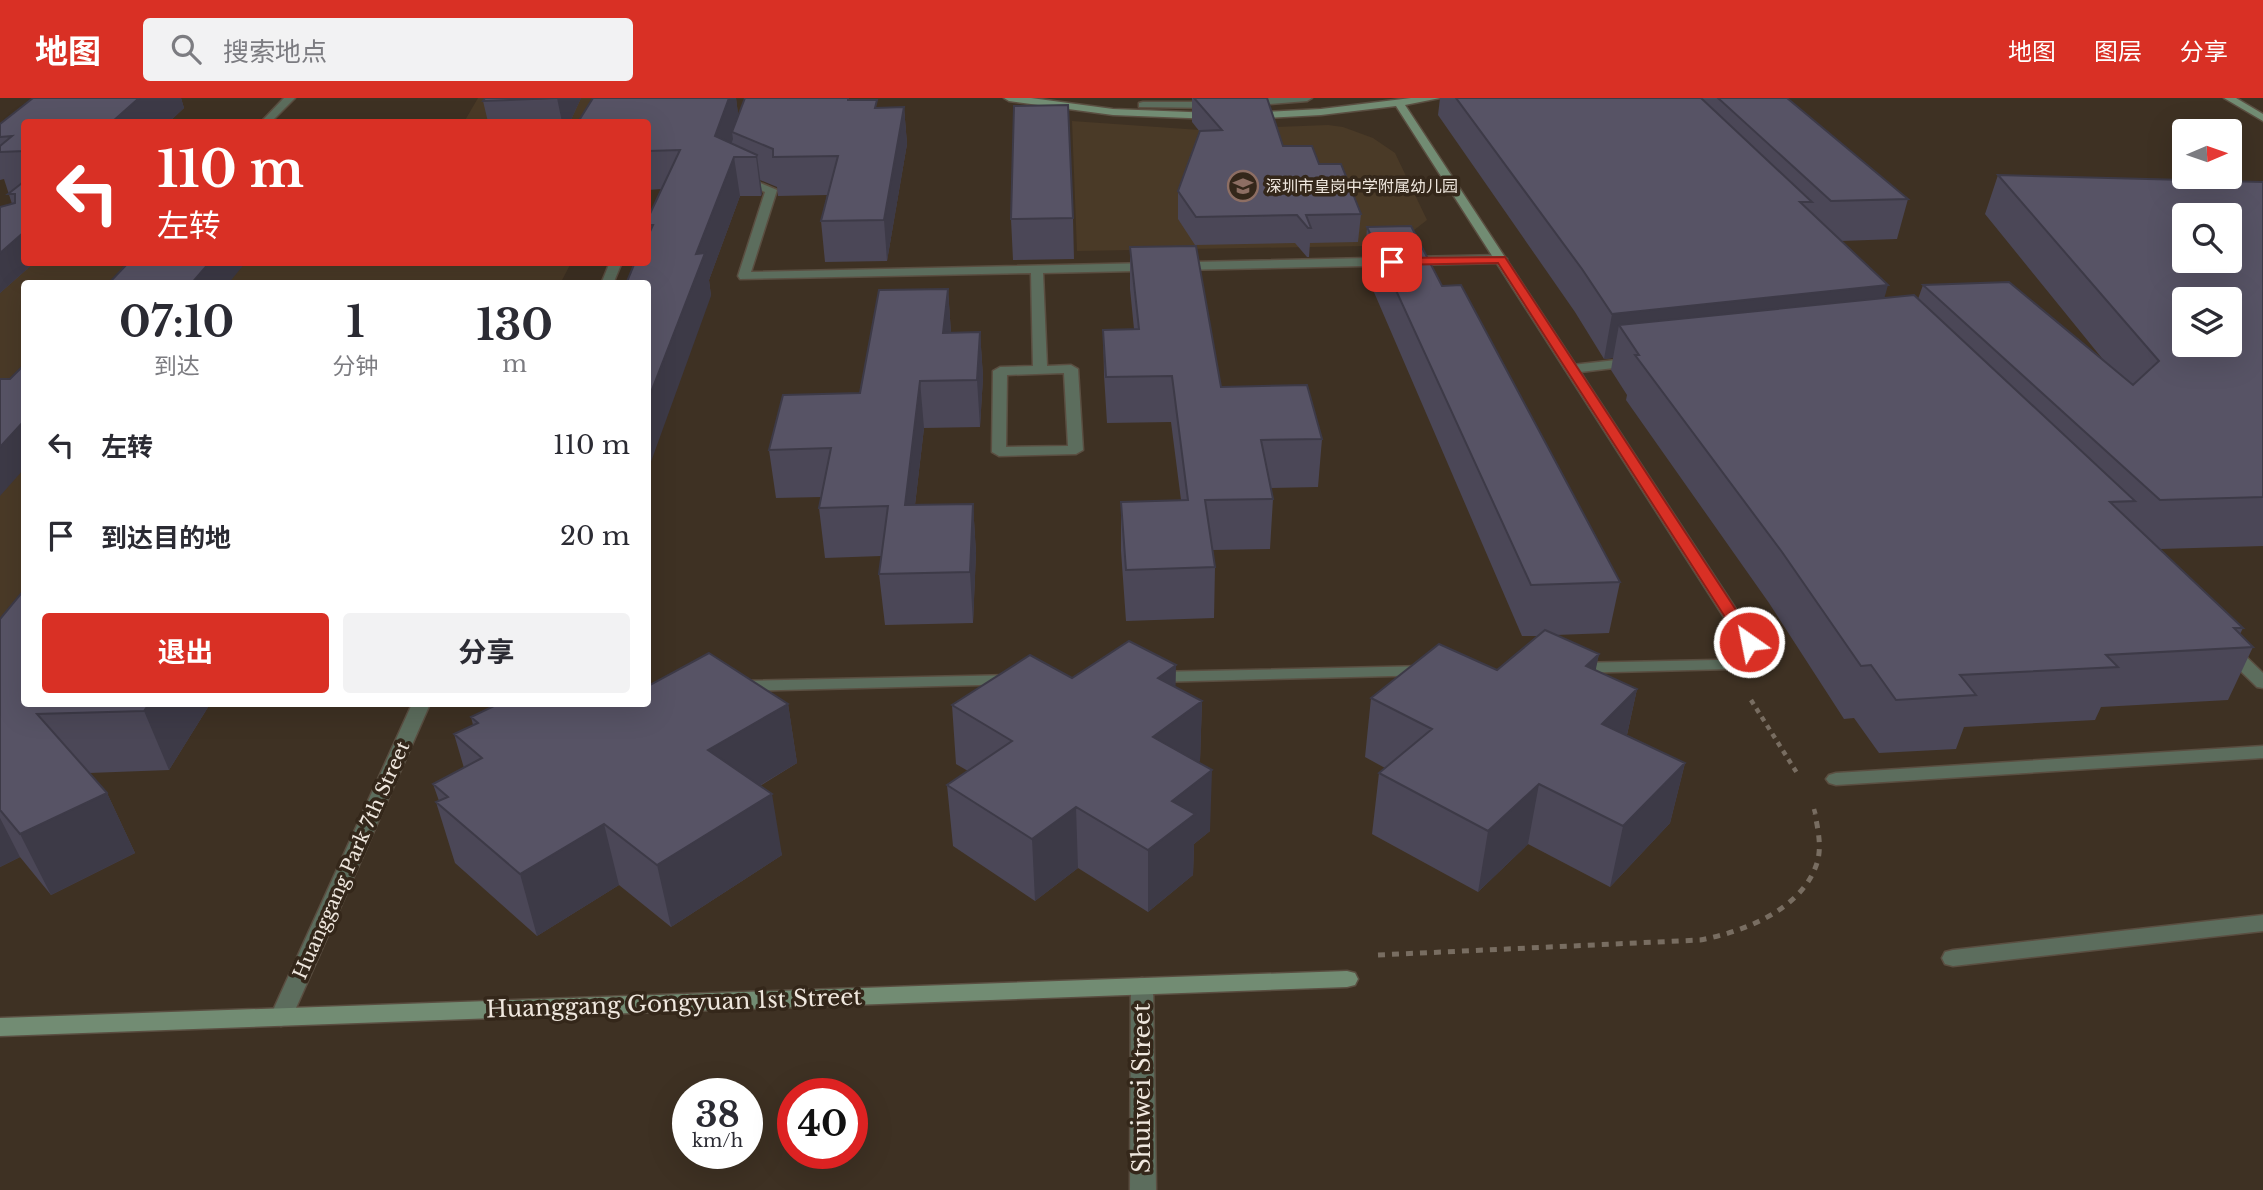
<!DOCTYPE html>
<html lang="zh">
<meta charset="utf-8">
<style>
:root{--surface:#fff;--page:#f2f2f3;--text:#2b2b33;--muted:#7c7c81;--accent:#d93025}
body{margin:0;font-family:"Libre Baskerville","Noto Sans SC",serif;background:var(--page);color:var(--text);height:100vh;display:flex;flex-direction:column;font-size:26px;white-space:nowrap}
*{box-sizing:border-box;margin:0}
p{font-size:23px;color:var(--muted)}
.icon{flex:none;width:38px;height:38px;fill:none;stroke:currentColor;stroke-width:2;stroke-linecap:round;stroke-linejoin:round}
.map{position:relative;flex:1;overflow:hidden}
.side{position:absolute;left:21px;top:182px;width:630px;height:427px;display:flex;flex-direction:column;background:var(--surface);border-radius:7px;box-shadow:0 7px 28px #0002}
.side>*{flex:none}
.hud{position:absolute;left:21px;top:21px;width:630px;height:147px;border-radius:7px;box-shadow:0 7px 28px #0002;background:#d93025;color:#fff;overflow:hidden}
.needle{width:46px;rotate:88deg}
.controls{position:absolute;left:2172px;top:21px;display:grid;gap:14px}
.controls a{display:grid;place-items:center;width:70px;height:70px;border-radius:7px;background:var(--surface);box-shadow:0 7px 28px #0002;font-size:35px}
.speed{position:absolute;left:672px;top:980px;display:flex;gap:14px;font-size:35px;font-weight:700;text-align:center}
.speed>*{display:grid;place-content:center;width:91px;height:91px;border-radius:50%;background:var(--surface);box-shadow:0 7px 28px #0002;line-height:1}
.speed small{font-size:18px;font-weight:400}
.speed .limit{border:10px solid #d22;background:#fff;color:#111}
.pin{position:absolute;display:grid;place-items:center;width:60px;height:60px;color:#fff;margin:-30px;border-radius:14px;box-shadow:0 4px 10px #0006}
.me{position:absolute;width:77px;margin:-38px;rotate:327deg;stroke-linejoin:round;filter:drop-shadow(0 0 5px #0008)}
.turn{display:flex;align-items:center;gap:24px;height:147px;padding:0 21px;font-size:32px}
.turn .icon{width:91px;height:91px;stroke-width:2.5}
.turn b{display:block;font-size:49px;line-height:60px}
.eta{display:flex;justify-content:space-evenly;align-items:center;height:119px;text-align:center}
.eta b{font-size:42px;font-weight:700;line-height:49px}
.action{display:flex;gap:14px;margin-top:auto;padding:14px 21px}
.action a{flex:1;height:80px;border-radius:7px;background:var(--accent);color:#fff;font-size:28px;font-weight:700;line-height:80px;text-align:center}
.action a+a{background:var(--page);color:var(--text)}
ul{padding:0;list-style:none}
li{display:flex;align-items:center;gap:21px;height:91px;padding:0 21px}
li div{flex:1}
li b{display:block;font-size:26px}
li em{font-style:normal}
header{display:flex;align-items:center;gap:42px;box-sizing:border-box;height:98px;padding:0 35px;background:var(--accent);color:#fff}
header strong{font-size:33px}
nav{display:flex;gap:38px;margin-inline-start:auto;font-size:24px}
.search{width:490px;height:63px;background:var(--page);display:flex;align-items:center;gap:18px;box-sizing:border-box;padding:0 24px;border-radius:7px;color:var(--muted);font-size:26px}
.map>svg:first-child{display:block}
</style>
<header>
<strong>地图</strong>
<div class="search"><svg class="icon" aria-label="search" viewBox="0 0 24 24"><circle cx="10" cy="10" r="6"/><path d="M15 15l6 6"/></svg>搜索地点</div>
<nav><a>地图</a><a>图层</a><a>分享</a></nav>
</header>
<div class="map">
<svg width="2263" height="1092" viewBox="0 0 2263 1092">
<rect width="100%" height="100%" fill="#3e3123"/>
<path fill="#4a3a27" d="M478,0h159l-13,24h-160z
M1072,23l128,9 128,-5 15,2 30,11 22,15 32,67 -18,14 -15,6 -29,6 -288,5z
M0,152l24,12 547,1 -11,21h-536v324l-24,30z"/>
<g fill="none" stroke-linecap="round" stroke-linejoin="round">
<g stroke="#5a4e41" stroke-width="3">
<path id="lane" d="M1270,0h42l-5,3 -62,5 -5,-3 5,-3z
M1143,4h74l5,3 -5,3 -78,-1v-4z
M739,76l38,16 -26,82 750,-17 6,4 -6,4 -458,10 4,93 24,-1 7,4 5,81 -7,4 -77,2 -7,-4 1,-81 7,-4 33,-1 -2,-93 -291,6 -2,-3 27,-84 -30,-13v-4zM1064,275l4,73 -62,1 1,-72z
M1634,260l7,4 -2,3 -67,8 -7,-4 7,-4z
M2229,547l6,1 28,27v15l-6,-1 -34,-33 -3,-4z
M1763,561l6,1 3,4 -3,4 -195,5 -9,-5 9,-5z
M1427,568l6,1 3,4 -3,4 -279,7 -9,-5 9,-5z
M1014,577l9,5 -3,4 -282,7 -9,-5 9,-5z
M2263,648v12l-427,27 -7,-2 -3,-4 3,-4 7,-2z
M2263,817v16l-310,35 -8,-2 -3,-6 3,-6 8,-2z"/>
</g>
<g stroke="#5a4e41" stroke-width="3">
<path id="street" d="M284,0h11l-24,24h-10z
M610,164h12l-9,22h-12z
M412,606h18l-138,313 -3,6 -8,3 -8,-3 -3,-6z
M1142,880l8,2 3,6 3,204h-26l1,-204 3,-6z"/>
</g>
<g stroke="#5a4e41" stroke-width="3">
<path id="secondary" d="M1004,0h27l82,11 101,4 5,3 -5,3 -101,-4 -104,-14z
M1411,0h29l-35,7 367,559 -3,4h-12l-3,-4 -358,-558 -75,9 -72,4 -5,-3 5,-3 72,-4z
M2224,0h12l27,16v7z
M1347,873l8,2 3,6 -3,6 -8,2 -1347,49v-18z"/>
</g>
<path stroke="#786d61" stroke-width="4.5" stroke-dasharray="5 5" stroke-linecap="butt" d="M1751,602l46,73
M1814,711l2,7"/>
<path stroke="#786d61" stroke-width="5" stroke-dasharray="7 7" stroke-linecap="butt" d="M1378,857l322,-15c43,-8 102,-30 117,-77 5,-16 1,-33 -2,-49"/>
<use href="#lane" fill="#5c6d5d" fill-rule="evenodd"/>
<use href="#street" fill="#5c6d5d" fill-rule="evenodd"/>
<use href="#secondary" fill="#728c73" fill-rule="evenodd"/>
</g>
<path fill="#4b4757" d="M33,0h148l3,10 -15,14h-145v140h11l-35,31 12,-89 -8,-25 -4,1v-56z
M581,0l-11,24h-82l-5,-21z
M593,0h143l2,17 116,-15 23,8 27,-1 3,37 -20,117 -62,1 -4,-41 6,-26 -49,1 -1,-9 -17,-7 2,13 -1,3h-21l-31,84 2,16 -63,-34v-44l13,-29 -13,1v-68z
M1192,0h75l16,48 36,18 42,50 -3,28 -48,1 -1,14h-2l-12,-14 -100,2 -17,-26v-28l22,-59 -8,-10z
M1440,0h347l121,101 -11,40 -56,2 43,57 34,1 5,-14 182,77 -120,-148 13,-39 265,7v364l-103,3 83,79 -3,6 13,13 -25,53 -127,7 -6,13 -131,7 -8,22 -77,4 -25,-35 -10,1 -75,-116 -143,-203 1,-5 -16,-25 2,-12 -9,1 -29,-47 -137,-197z
M1073,120l1,41 -61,1 -2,-41z
M1367,129l75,59 178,296 -11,51 -53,2 43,19 -4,16 42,19 -10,46 58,28 -15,60 -60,64 -82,-43 -50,48 -106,-58 7,-61 6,-5 -20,-11 6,-59 126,-28 40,-34h-15l-158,-367z
M1130,149l91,140 101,52 -4,48 -47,1 2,11 -3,50 -57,1 2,17 -1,51 -88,3 -5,-70v-49l60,-2 -10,-78 -64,1 -3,-48 -1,-45 31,-1 -4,-40z
M948,191l3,44 29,-1 3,45 -3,50 -56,1 -9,77 58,-1 3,49 -3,70 -88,2 -6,-51 2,-18 -56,2 -6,-50 2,-11 -45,1 -7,-48 91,-57z
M0,521l210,85 -41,66 -80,3 18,20 28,60 -84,42 -31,-38 -20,10z
M1072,580l130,23 -2,60 -2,1 12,69 -16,13 -1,31 -45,37 -70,-44 -43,33 -82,-55 -6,-61 21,-14 -12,-7 -4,-59z
M788,606l9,59 -37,23 22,69 -111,72 -52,-42 -82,51 -82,-73 -19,-61 3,-1 -6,-17 31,-16 -10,-34 19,-9 -2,-8z"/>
<path fill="#3d3a47" d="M139,0h42l3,10 -15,14h-57z
M557,0h24l-11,24h-8z
M729,0h7l3,22 -7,12 1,7 -12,35 -6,-38z
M904,9l3,37 -20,117 -3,-41z
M757,57l5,38 -1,3 -5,-39z
M734,59l6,39 -31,84 2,16 -63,174v-70l48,-146z
M24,134v30h11l-35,31v-40z
M210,164h36l-18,22h-37z
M1888,187l-12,43 -257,-3 -6,33 -9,1 8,-45z
M948,191l3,44h-8z
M980,234l3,45 -3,50 -3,-47z
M920,283l4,47 -15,127 -4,-50z
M24,323v48l-24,27v-49z
M973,406l3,49 -3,70 -3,-51z
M1599,556l-12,58 -1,-46z
M1176,567l-1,56 27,-20 -2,60 -47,36v-60l5,-59z
M1637,591l-13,59 -22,-24z
M149,606h61l-41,66 -25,-59z
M788,606l9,59 -78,47 -11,-60z
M1685,665l-15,60 -60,64 13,-61z
M1212,672l-2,61 -16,13 -1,31 -45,37v-62l24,-49z
M1539,686l-11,60 -50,48 10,-61z
M107,695l28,60 -84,42 -31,-61z
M772,696l10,61 -111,72 -14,-62z
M1076,709l2,61 -43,33 -3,-62z
M0,720l20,39 -20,10z
M604,726l15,61 -82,51 -17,-62z"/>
<path fill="#575365" stroke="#3d3a47" stroke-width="2" fill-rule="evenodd" d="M33,0h106l-27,24h-88v29l-24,1v-6l12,-10 -12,1v-13z
M485,0h72l-74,3z
M593,0h136l-14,38 42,19 -1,2h-22l-38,97 9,-1 -57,147v-116h-22l9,-22h13v-26l5,-11h-5v-7l32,-68 -32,1v-29h-70z
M745,0h103v2h29l-2,8 29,-1 -20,113 -63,1 17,-65 -65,1v-8l-41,-17z
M1194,0h73l16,48h29l7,18h22l20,50 -55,1 5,13h-3l-11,-13 -101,2 -18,-26 22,-60 22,-1z
M1456,0h245l111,104h-12l88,83 -276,29 -30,-45z
M1718,0h69l121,101 -77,2z
M1068,7l5,113 -62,1 3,-113z
M1998,77l265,7v315l-103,3 -237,-215 86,-3 124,103 26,-24zM2184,117h46v46h-46zM2184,201h46v46h-46z
M22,85l2,2v47l-24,21v-46l15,-4v-9h-7z
M1411,128l31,60 19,-1 159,297 -89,3 -164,-358z
M1196,148l25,141 86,-2 15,54 -61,1 12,59 -68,1 10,67 -89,3 -5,-68 67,-2 -16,-124 -66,1 -3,-47 36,-1 -9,-82z
M129,164h81l-19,22h-83z
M948,191l-5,44 37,-1 -3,48 -57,1 -15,124 68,-1 -3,68 -91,2 9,-68 -69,2 12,-60 -62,2 14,-55 77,-2 19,-103z
M1914,197l221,206 -25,1 133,126h-9l19,19 -147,8 12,12 -158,8 16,20 -80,5 -25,-35 -10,1 -79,-114 -147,-197h4l-20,-30z
M24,267v56l-24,26v-68h10z
M24,492v114h125l-5,7 -107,3 70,79 -87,41 -20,-24v-191z
M1545,532l54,24 -13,12 51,23 -35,35 83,39 -62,63 -84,-42 -51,47 -109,-58 53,-44 -61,-31 68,-54 58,26z
M1129,543l47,24 -18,13 44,23 -49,36 59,33 -40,31 23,13 -47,36 -72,-43 -44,32 -85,-54 65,-44 -60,-36 78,-50 42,23z
M709,555l79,51 -80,46 64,44 -115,71 -53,-41 -84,50 -84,-72 12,-5 -15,-13 49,-26 -28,-24 24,-11 -7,-6 27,-13h150v-18z"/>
<path fill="#d93025" stroke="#8d1f18" stroke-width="2" d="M1505,159l252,385 -3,3 -5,1 -8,-4 -243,-379 -106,2 -6,-3 6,-4z"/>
<defs>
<g id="school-ring" transform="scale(1.575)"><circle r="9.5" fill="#34271a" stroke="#8d6e63" stroke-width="1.5"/><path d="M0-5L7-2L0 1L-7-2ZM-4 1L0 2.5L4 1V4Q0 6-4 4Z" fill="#8d6e63"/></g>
</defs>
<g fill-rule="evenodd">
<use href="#school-ring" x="1243" y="88"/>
</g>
<g text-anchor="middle" stroke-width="7" stroke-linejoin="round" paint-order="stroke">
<g font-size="16" fill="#efe7de" stroke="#34271a" text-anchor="start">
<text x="1266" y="94">深圳市皇岗中学附属幼儿园</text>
</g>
<g font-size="19" fill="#efe7de" stroke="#34271a">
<text transform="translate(351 762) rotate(-66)" y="7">Huanggang Park 7th Street</text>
</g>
<g font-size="23" fill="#efe7de" stroke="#34271a">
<text transform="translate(674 905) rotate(-2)" y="8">Huanggang Gongyuan 1st Street</text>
<text transform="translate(1142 990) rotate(-90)" y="8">Shuiwei Street</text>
</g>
</g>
</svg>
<div class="controls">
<a><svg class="needle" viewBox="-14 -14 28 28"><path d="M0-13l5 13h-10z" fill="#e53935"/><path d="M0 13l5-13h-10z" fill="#7c7c81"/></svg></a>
<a><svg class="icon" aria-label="search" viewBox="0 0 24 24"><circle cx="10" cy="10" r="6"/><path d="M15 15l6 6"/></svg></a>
<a><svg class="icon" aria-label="layers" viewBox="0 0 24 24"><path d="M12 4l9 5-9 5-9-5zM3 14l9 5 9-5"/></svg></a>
</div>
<div class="speed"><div>38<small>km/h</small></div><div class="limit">40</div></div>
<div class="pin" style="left:1392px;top:164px;background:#d93025"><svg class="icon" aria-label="arrive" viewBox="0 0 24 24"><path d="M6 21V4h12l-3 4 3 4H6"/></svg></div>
<svg class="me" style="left:1749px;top:544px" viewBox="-20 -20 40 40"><circle r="17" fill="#d93025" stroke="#fff" stroke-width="3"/><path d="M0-11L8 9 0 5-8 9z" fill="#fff"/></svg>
<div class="hud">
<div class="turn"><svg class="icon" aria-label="left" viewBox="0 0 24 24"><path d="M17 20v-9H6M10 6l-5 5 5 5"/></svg><div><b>110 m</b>左转</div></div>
</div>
<section class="side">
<div class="eta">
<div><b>07:10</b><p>到达</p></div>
<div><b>1</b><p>分钟</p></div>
<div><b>130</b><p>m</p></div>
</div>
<ul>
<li><svg class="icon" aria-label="left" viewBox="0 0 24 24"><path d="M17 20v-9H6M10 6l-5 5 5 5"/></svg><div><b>左转</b></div><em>110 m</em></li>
<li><svg class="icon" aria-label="arrive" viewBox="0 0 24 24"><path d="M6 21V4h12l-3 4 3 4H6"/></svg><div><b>到达目的地</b></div><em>20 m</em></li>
</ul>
<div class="action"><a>退出</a><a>分享</a></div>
</section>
</div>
